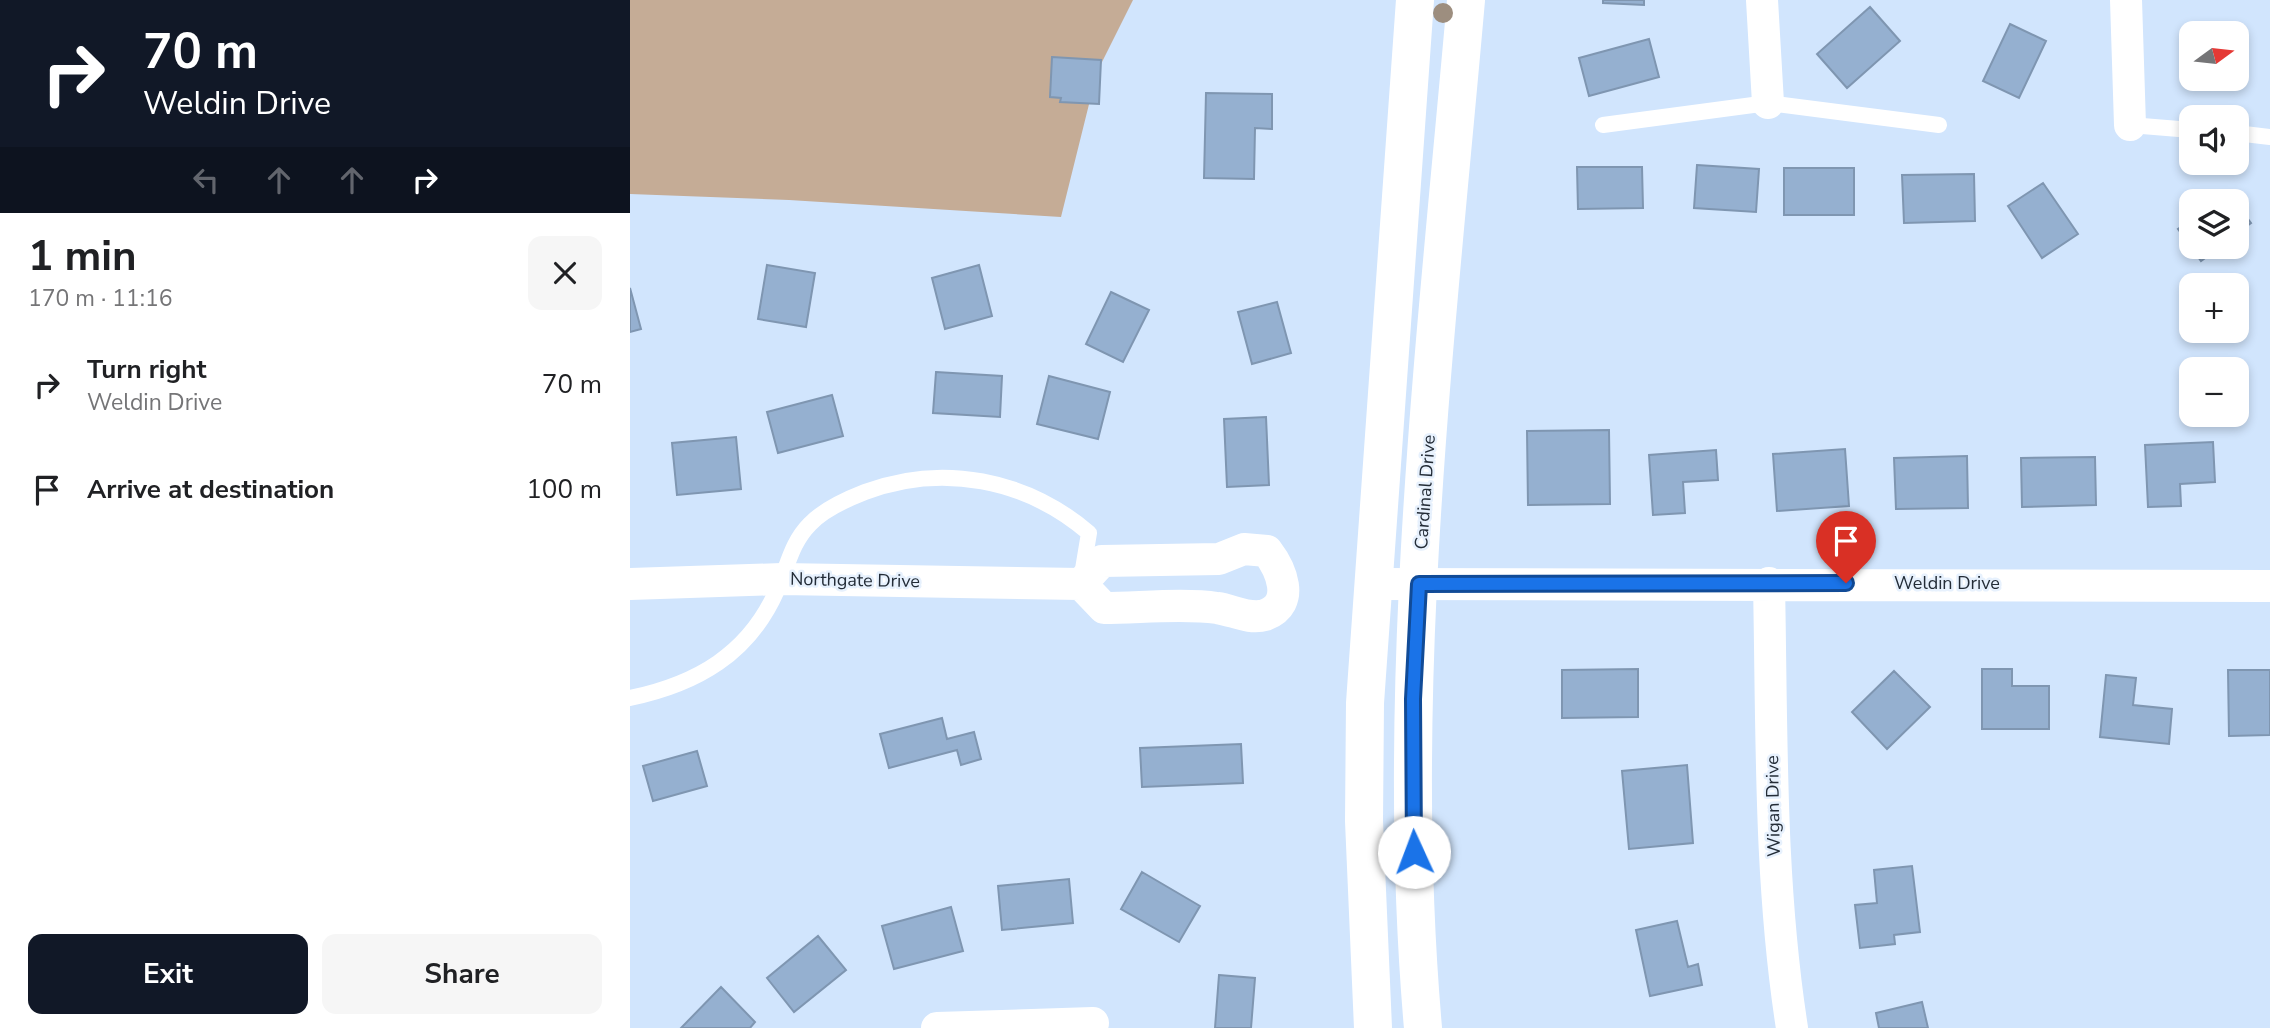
<!DOCTYPE html>
<meta charset="utf-8">
<style>
:root{--surface:#fff;--page:#f6f6f6;--text:#202124;--muted:#757577;--accent:#111827}
body{margin:0;font-family:"Nunito Sans",sans-serif;background:var(--page);color:var(--text);height:100vh;display:flex;flex-direction:column;font-size:26px;white-space:nowrap}
*{box-sizing:border-box;margin:0}
p{font-size:23px;color:var(--muted)}
.icon{flex:none;width:38px;height:38px;fill:none;stroke:currentColor;stroke-width:2;stroke-linecap:round;stroke-linejoin:round}
.map{position:relative;flex:1;overflow:hidden}
.sheet{display:flex;flex-direction:column;background:var(--surface);width:630px}
.sheet>*{flex:none}
.guide{background:#111827;color:#fff;overflow:hidden}
.needle{width:46px;rotate:75deg}
.fabs{position:absolute;left:1549px;top:21px;display:grid;gap:14px}
.fabs a{display:grid;place-items:center;width:70px;height:70px;border-radius:14px;background:var(--surface);box-shadow:0 4px 10px #0003;font-size:35px}
.pin{position:absolute;display:grid;place-items:center;width:60px;height:60px;color:#fff;margin:-72px -30px;border-radius:50% 50% 50% 0;rotate:-45deg;box-shadow:0 0 7px #0007}
.pin .icon{rotate:45deg}
.me{position:absolute;width:77px;margin:-38px;rotate:358deg;stroke-linejoin:round;filter:drop-shadow(0 0 5px #0008)}
.turn{display:flex;align-items:center;gap:24px;height:147px;padding:0 28px;font-size:32px}
.turn .icon{width:91px;height:91px;stroke-width:2.5}
.turn b{display:block;font-size:49px;line-height:60px}
.lanes{display:flex;align-items:center;height:66px;padding:0 28px;background:#0003;justify-content:center;gap:35px;direction:ltr}
.lanes .off{opacity:.35}
.round{display:grid;place-items:center;flex:none;width:74px;height:74px;border-radius:14px;background:var(--page)}
.summary{display:flex;align-items:center;justify-content:space-between;height:119px;padding:0 28px}
h1{font-size:42px;font-weight:700;line-height:52px}
.action{display:flex;gap:14px;margin-top:auto;padding:14px 28px}
.action a{flex:1;height:80px;border-radius:14px;background:var(--accent);color:#fff;font-size:28px;font-weight:700;line-height:80px;text-align:center}
.action a+a{background:var(--page);color:var(--text)}
ul{padding:0;list-style:none}
li{display:flex;align-items:center;gap:21px;height:105px;padding:0 28px}
li div{flex:1}
li b{display:block;font-size:26px}
li em{font-style:normal}
main{display:flex;flex:1;min-height:0}
.map>svg:first-child{display:block}
</style>
<main>
<section class="sheet">
<div class="guide">
<div class="turn"><svg class="icon" aria-label="right" viewBox="0 0 24 24"><path d="M7 20v-9h11M14 6l5 5-5 5"/></svg><div><b>70 m</b>Weldin Drive</div></div>
<div class="lanes"><svg class="icon off" aria-label="left" viewBox="0 0 24 24"><path d="M17 20v-9H6M10 6l-5 5 5 5"/></svg><svg class="icon off" aria-label="ahead" viewBox="0 0 24 24"><path d="M12 20V5M6 11l6-6 6 6"/></svg><svg class="icon off" aria-label="ahead" viewBox="0 0 24 24"><path d="M12 20V5M6 11l6-6 6 6"/></svg><svg class="icon" aria-label="right" viewBox="0 0 24 24"><path d="M7 20v-9h11M14 6l5 5-5 5"/></svg></div>
</div>
<div class="summary"><div><h1>1 min</h1><p>170 m · 11:16</p></div><a class="round"><svg class="icon" aria-label="close" viewBox="0 0 24 24"><path d="M6 6l12 12M18 6L6 18"/></svg></a></div>
<ul>
<li><svg class="icon" aria-label="right" viewBox="0 0 24 24"><path d="M7 20v-9h11M14 6l5 5-5 5"/></svg><div><b>Turn right</b><p>Weldin Drive</p></div><em>70 m</em></li>
<li><svg class="icon" aria-label="arrive" viewBox="0 0 24 24"><path d="M6 21V4h12l-3 4 3 4H6"/></svg><div><b>Arrive at destination</b></div><em>100 m</em></li>
</ul>
<div class="action"><a>Exit</a><a>Share</a></div>
</section>
<div class="map">
<svg width="1640" height="1028" viewBox="0 0 1640 1028">
<rect width="100%" height="100%" fill="#d1e5fd"/>
<path fill="#c5ac96" d="M0,0h503l-36,72 -36,145 -272,-17 -159,-6z"/>
<path fill="#95b0d0" stroke="#7f96b1" stroke-width="2" d="M973,0h41v5l-41,-2z
M1240,7l30,34 -53,47 -30,-34z
M1380,24l36,17 -27,57 -36,-17z
M1019,39l10,38 -70,19 -10,-38z
M422,57l49,3 -2,44 -39,-2 1,-4 -11,-1z
M576,93l66,1v35l-17,-1 -1,51 -50,-1z
M1067,165l62,4 -3,43 -62,-4z
M947,167h65l1,41 -65,1z
M1154,168h70v47h-70z
M1344,174l1,47 -71,2 -2,-48z
M1413,183l35,51 -36,24 -34,-52z
M1606,203l15,20 -15,11z
M1561,220v27l-13,-18z
M1561,247h29l-19,14z
M137,265l48,8 -9,54 -48,-8z
M349,265l13,51 -47,13 -13,-51z
M0,288l11,41 -11,3z
M481,292l38,18 -26,52 -37,-18z
M647,302l14,51 -39,11 -14,-52z
M306,372l66,4 -2,41 -67,-4z
M419,376l61,16 -12,47 -61,-15z
M202,395l11,41 -65,17 -11,-41z
M636,417l3,68 -42,2 -3,-68z
M979,430l1,74 -82,1 -1,-74z
M106,437l5,52 -64,6 -5,-52z
M1583,442l2,40 -35,2 1,22 -33,1 -3,-62z
M1215,449l4,57 -72,5 -4,-57z
M1086,450l2,30 -35,2 2,31 -32,2 -4,-60z
M1337,456l1,52 -72,1 -2,-51z
M1465,457l1,48 -74,2 -1,-49z
M1008,669v48l-76,1v-48z
M1352,669h30v17h37v43h-67z
M1598,670h42v65l-41,1z
M1264,671l36,36 -43,42 -35,-37z
M1476,675l30,3 -3,27 39,4 -3,35 -69,-7z
M312,718l5,21 27,-7 7,27 -20,6 -4,-15 -68,18 -9,-34z
M611,744l2,39 -101,4 -2,-39z
M67,751l10,35 -54,15 -10,-35z
M1057,765l6,78 -64,6 -7,-78z
M1282,866l8,66 -26,3 1,9 -35,4 -5,-43 22,-2 -3,-33z
M512,872l58,34 -21,36 -58,-33z
M439,879l4,44 -71,7 -4,-44z
M321,907l12,44 -69,18 -12,-43z
M1047,921l11,46 10,-3 4,21 -52,11 -14,-66z
M188,936l28,34 -52,42 -27,-34z
M589,975l36,3 -4,50h-36z
M91,987l34,35 -5,6h-69z
M1292,1002l6,26h-49l-3,-15z"/>
<g fill="none" stroke-linecap="round" stroke-linejoin="round">
<path stroke="#fff" stroke-width="16" d="M973,125l165,-22 171,22
M1500,125l61,5
M1606,133l34,4
M0,698c67,-14 119,-44 147,-108 11,-24 14,-47 33,-66 14,-15 37,-25 55,-32 77,-29 161,-13 224,41l-7,42"/>
<path stroke="#fff" stroke-width="32" d="M1132,0l6,103
M1496,0l4,125
M1139,583c3,149 0,298 23,445
M0,584l152,-5 299,5 23,24c34,0 80,-5 113,0 16,2 32,12 48,7 32,-12 15,-47 2,-64l-23,-2 -25,10 -117,2 -21,23
M741,584l899,2
M307,1028l156,-5"/>
<path stroke="#fff" stroke-width="38" d="M743,1028l-9,-207 1,-118 50,-703
M793,1028c-30,-342 13,-687 43,-1028"/>
</g>
<circle fill="#9d8e7f" cx="813" cy="13" r="10"/>
<g fill="none" stroke-linecap="round" stroke-linejoin="round">
<g stroke="#114b97" stroke-width="18">
<path id="route" d="M784,852l-1,-153 6,-115 427,-1"/>
</g>
<use href="#route" stroke="#1a73e8" stroke-width="12"/>
</g>
<g text-anchor="middle" stroke-width="5" stroke-linejoin="round" paint-order="stroke">
<g font-size="18" fill="#232c37" stroke="#e7f1fd">
<text transform="translate(795 492) rotate(-86)" y="6">Cardinal Drive</text>
<text transform="translate(225 580) rotate(1)" y="6">Northgate Drive</text>
<text x="1317" y="589">Weldin Drive</text>
<text transform="translate(1143 806) rotate(-91)" y="6">Wigan Drive</text>
</g>
</g>
</svg>
<div class="fabs">
<a><svg class="needle" viewBox="-14 -14 28 28"><path d="M0-13l5 13h-10z" fill="#e53935"/><path d="M0 13l5-13h-10z" fill="#757577"/></svg></a>
<a><svg class="icon" aria-label="sound" viewBox="0 0 24 24"><path d="M4 9h4l5-4v14l-5-4H4zM17 9q2 3 0 6"/></svg></a>
<a><svg class="icon" aria-label="layers" viewBox="0 0 24 24"><path d="M12 4l9 5-9 5-9-5zM3 14l9 5 9-5"/></svg></a>
<a>+</a>
<a>−</a>
</div>
<div class="pin" style="left:1216px;top:583px;background:#d93025"><svg class="icon" aria-label="arrive" viewBox="0 0 24 24"><path d="M6 21V4h12l-3 4 3 4H6"/></svg></div>
<svg class="me" style="left:784px;top:852px" viewBox="-20 -20 40 40"><circle r="19" fill="#fff"/><path d="M0-13L10 11 0 6-10 11z" fill="#1a73e8"/></svg>
</div>
</main>
